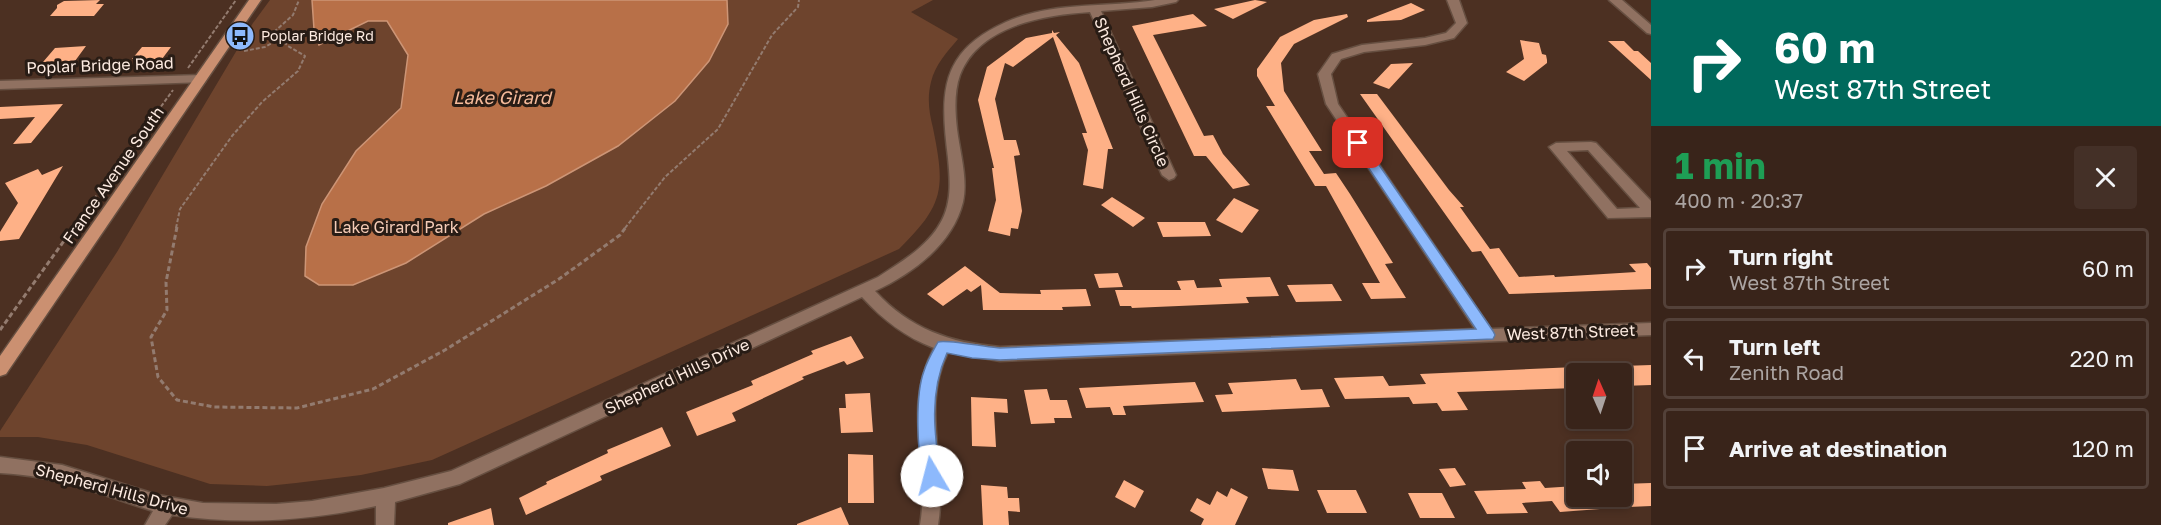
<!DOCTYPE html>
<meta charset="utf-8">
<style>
:root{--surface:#39241a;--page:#443027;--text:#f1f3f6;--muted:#aba4a2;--line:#534139}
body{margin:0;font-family:"Golos Text",sans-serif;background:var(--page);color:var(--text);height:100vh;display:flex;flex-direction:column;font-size:22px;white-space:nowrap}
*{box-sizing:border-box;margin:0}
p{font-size:20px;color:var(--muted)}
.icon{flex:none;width:33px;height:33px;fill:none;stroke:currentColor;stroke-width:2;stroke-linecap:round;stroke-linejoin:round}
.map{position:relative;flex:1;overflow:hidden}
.details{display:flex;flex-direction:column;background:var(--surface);width:510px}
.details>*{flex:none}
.guide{background:#00695c;color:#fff;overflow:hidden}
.needle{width:39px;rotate:357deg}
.controls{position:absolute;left:1566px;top:363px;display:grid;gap:12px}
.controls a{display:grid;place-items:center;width:66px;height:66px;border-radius:6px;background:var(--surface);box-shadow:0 3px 9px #0003,0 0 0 2px var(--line);font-size:30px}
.pin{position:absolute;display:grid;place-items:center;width:51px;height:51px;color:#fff;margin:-26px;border-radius:12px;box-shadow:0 3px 9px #0006}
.me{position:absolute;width:66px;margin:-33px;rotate:352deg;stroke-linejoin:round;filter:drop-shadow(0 0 4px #0008)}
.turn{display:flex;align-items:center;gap:21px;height:126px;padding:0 24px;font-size:27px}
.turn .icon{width:78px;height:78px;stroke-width:2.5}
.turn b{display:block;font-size:42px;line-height:51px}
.round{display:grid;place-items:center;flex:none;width:63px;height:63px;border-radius:6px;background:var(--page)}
.head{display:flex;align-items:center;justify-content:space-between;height:102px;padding:0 24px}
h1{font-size:36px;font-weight:700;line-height:45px;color:#1e9e55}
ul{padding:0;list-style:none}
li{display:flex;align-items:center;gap:18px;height:81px;margin:0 12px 9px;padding:0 12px;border:3px solid var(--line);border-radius:6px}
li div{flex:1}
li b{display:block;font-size:22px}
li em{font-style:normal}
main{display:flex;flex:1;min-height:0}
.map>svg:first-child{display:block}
</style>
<main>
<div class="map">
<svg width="1651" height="525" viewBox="0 0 1651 525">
<rect width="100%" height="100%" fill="#4c3022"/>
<path fill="#6e442d" d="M270,0h663l-22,12 47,27c-11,13 -23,26 -27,43 -4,16 -2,30 2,46 12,60 12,76 -34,121l-467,211 -71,15 -65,8 -29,3 -57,-2 -123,-39 -49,-8h-38v-6l117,-179 136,-229z"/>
<path fill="#b87048" stroke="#cd9576" stroke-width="1.5" d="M312,0h415l1,24 -19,37 -34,40 -57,45 -72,40 -62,28 -78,49 -53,22h-34l-14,-9 1,-29 16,-43 34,-53 45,-43 7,-53 -21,-34h-19l-49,24 -5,-16z"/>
<path fill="#feb187" d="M100,0l-4,4h8l-10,12h-44l7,-8v-3l7,-4z
M1255,0l12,2 -34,17 -19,-10z
M1411,3l14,7 -24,10 -34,2v-2z
M1193,14l14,12 -54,9 51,101 9,-1 10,19 27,31 -17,4 -27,-33h-12l-62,-130z
M1347,14l1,3 -54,27 -13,19 3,28 38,60h-13l15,23 12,-1 14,21 43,69 -8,1 21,34 -35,1 -9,-16h18l-54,-97h-11l-35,-57 -14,-23h9l-18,-30v-7l23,-32 34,-17z
M1052,30l2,3 6,-1 -4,3 23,28 34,86h-5l-5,40 -20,-4 5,-35 -6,-17h5l-34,-96 -40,30 -8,-4 -10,36 9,41h12l4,15 -6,1 8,55 -4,18 -7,-1 -1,8 -22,-5 8,-31 -4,-32h2l-16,-68 9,-33 39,-29 26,-5z
M1520,40l19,3 3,11 4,1 1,5v3l-23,18 -18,-9 18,-13z
M1608,41h16l10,10h4l13,12v17z
M86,46l-11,15 -32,1 12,-14z
M142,47h29l-9,12h-30z
M1413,63l-24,26 -16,-6 18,-19z
M1360,94h17l72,96 15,17h-4l30,42 9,-1 20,29 35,-2 1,2 81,-5 -7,-8 18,-1 4,5v21l-142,5 -28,-43 -9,1z
M63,104l-32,39 -18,1 22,-27 -35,2v-12z
M63,166l-44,73 -19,2v-9l18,-29 -13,-20 33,-14 4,6z
M1112,197l33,21 -12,9 -32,-22z
M1234,198l25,12 -17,23 -26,-13z
M1157,222h48l6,14 -48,1z
M965,266l35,27 41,1 -1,-4 46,-1 5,17 -29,1 1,3h-80l-2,-25 -10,7 -4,-3 -24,17 -16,-12z
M1118,273l5,14 -24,1 -5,-14z
M1270,277l9,19 -33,1 3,6 -117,5 -1,-2h-11l-5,-16h66l-4,-9 17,-1 3,8 25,-1 -3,-8z
M1332,284l10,17 -46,1 -9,-17z
M851,336l13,22 -17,7 -3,-4 -42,16 2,2 -72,34 4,8 -39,15 -11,-24 67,-27 -2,-4 62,-27 -2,-3z
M1651,365v20l-29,1v-20z
M1576,367v21l-119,4 11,18 -26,1 -5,-8 -24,1 -4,-7 -64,2 -11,-21 49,-2 6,10 37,-2 -6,-10z
M1296,379l5,11 21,-1 8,18 -108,5 -7,-17 18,-1 -5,-11z
M1195,382l9,20 -81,4 3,9h-13l-3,-8 -24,1 -7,-20z
M1047,389l3,11h17l5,18h-18l1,5 -24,1 -7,-34z
M870,393l3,39 -32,1 -2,-25h7l-1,-14z
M971,397l36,2 1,14 -14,-1 2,35 -24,-1z
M662,427l9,19 -71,30 2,4 -76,35 -7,-17 28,-14 -1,-2 62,-29 -1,-3z
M848,454l25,1 1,48h-26z
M1262,468l31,2 6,21 -31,-2z
M1455,468l11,17 -16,2 -11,-18z
M1124,480l20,11 -9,17 -20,-11z
M1540,481l5,7 31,-2v10h15l9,13 -40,3 -8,-11 -30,2 6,10 -41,1 -13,-23 52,-2 -4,-7z
M1651,483v23l-22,1 -7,-11v-12z
M981,485l26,2 1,11h11l1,14 -12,-1 1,14h-26z
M1231,488l17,9 -13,28h-34l3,-6 -14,-8 7,-13 13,7 7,-14 10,6z
M1317,490h39l11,23h-40z
M1408,493h34l13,25h-35z
M841,507l8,18h-52v-1z
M491,508l3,17h-46v-2z"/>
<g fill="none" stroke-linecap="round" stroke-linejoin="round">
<g stroke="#664f41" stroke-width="3">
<path id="minor" d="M1155,0h23l-2,2 -24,5 -51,4 75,164 -2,3 -5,2 -7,-5 -72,-163c-45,3 -111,13 -130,63 -6,17 -5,36 -3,54 3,24 11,50 6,73 -10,42 -51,72 -88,89 35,38 75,52 125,56l475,-18 -149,-225 -8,-30 14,-20 30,-9 63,-7 21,-5 10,-10 -9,-23h12l8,23 -13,15 -29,7 -61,7 -23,7 -10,15 7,30 153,225 160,-6v12l-651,26 -52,-9c-28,56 0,114 -10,173h-18c11,-65 -19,-114 14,-177 -29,-11 -51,-28 -72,-51l-402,187 -65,18 -1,23h-18v-19c-68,15 -134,19 -204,9l-7,10h-20l8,-14c-54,-17 -94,-35 -153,-38v-16l62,8 96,30 45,8 73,1 36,-3 72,-13 67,-17 427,-194c23,-15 51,-31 64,-57 10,-20 8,-41 6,-62 -8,-65 -9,-106 58,-136 47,-21 99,-14 149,-22z
M1609,0h13l29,25v9l-4,-1z
M201,75l4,1v6l-205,7v-8z
M1591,142l5,1 55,58v16l-43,1 -59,-71 7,-4zM1588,150l52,58 -23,1 -50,-58z"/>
</g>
<g stroke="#664f41" stroke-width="3">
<path id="major" d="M249,0h12l-255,374 -6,2v-20z"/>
</g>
<path stroke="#937b6f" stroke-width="2" stroke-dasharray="4 2" stroke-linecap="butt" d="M244,51l21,-4 16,-9
M188,68l48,-68
M73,228l100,-138
M176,228l4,-19 52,-73 30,-34 36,-31 7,-15 -17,-10 -14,-14 19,-17 6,-15
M625,228l40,-51 53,-48 54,-94 26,-28 1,-7"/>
<path stroke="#937b6f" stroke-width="3" stroke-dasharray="5 3" stroke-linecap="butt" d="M177,227l-11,55 1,28 -16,27 7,40 19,23 37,7 83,1 76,-19 72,-39 114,-71 61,-44 6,-8
M0,330l74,-103"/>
<use href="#minor" fill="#907161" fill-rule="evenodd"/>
<use href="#major" fill="#cb9071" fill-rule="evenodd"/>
</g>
<path fill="#8db9fc" stroke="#5c78a4" stroke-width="1.5" d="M1358,139l4,1 131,191 2,4 -2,4 -493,21 -28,-2 -25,-5c-18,40 -13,81 -6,123l-3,6 -6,2 -6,-2c-10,-24 -11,-87 -2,-111 3,-10 9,-20 14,-29 7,-3 50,5 62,6l476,-19 -124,-186z"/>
<defs>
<g id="bus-disc" transform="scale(1.5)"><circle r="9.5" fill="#8db9fc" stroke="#281c15"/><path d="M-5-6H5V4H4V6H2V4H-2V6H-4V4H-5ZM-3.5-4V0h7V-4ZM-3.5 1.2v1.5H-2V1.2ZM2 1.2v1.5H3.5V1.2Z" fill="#111"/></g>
</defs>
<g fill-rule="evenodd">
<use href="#bus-disc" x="240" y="36"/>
</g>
<g text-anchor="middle" stroke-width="6" stroke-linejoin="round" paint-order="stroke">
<g font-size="14" fill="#fdebe1" stroke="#281c15" text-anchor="start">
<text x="261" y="41">Poplar Bridge Rd</text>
</g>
<g font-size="16" fill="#fdebe1" stroke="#281c15">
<text transform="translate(100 65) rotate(-2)" y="6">Poplar Bridge Road</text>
<text transform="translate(1132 92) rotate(66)" y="6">Shepherd Hills Circle</text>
<text transform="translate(113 175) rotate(-55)" y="6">France Avenue South</text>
<text transform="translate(1571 332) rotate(-2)" y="6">West 87th Street</text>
<text transform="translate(677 376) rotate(-25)" y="6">Shepherd Hills Drive</text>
<text transform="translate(112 489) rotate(15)" y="6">Shepherd Hills Drive</text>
</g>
<g font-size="16" fill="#f5ccb7" stroke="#281c15">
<text x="396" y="233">Lake Girard Park</text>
</g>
<g font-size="18" font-style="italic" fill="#f6ba9a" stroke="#281c15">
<text x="502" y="104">Lake Girard</text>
</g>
</g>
</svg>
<div class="controls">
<a><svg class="needle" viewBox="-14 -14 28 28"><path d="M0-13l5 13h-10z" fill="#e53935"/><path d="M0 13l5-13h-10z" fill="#aba4a2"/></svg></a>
<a><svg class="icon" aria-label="sound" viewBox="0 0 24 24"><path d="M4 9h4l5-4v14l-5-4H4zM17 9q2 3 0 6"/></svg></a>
</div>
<div class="pin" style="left:1358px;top:143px;background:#d93025"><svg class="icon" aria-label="arrive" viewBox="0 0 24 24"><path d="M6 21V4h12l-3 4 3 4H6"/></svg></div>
<svg class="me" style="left:932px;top:476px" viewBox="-20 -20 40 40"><circle r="19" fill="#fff"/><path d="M0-13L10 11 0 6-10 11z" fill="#8db9fc"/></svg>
</div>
<section class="details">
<div class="guide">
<div class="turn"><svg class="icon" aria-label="right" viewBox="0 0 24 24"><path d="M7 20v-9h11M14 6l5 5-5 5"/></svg><div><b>60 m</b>West 87th Street</div></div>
</div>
<div class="head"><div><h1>1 min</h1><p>400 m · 20:37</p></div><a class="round"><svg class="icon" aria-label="close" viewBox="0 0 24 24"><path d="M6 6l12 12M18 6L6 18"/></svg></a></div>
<ul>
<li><svg class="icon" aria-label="right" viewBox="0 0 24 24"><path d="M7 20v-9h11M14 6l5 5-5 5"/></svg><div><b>Turn right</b><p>West 87th Street</p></div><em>60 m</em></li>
<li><svg class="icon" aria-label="left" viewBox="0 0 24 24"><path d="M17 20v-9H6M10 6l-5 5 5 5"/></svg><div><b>Turn left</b><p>Zenith Road</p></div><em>220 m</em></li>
<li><svg class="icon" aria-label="arrive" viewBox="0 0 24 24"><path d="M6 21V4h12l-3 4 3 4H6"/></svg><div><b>Arrive at destination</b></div><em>120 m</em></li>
</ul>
</section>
</main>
